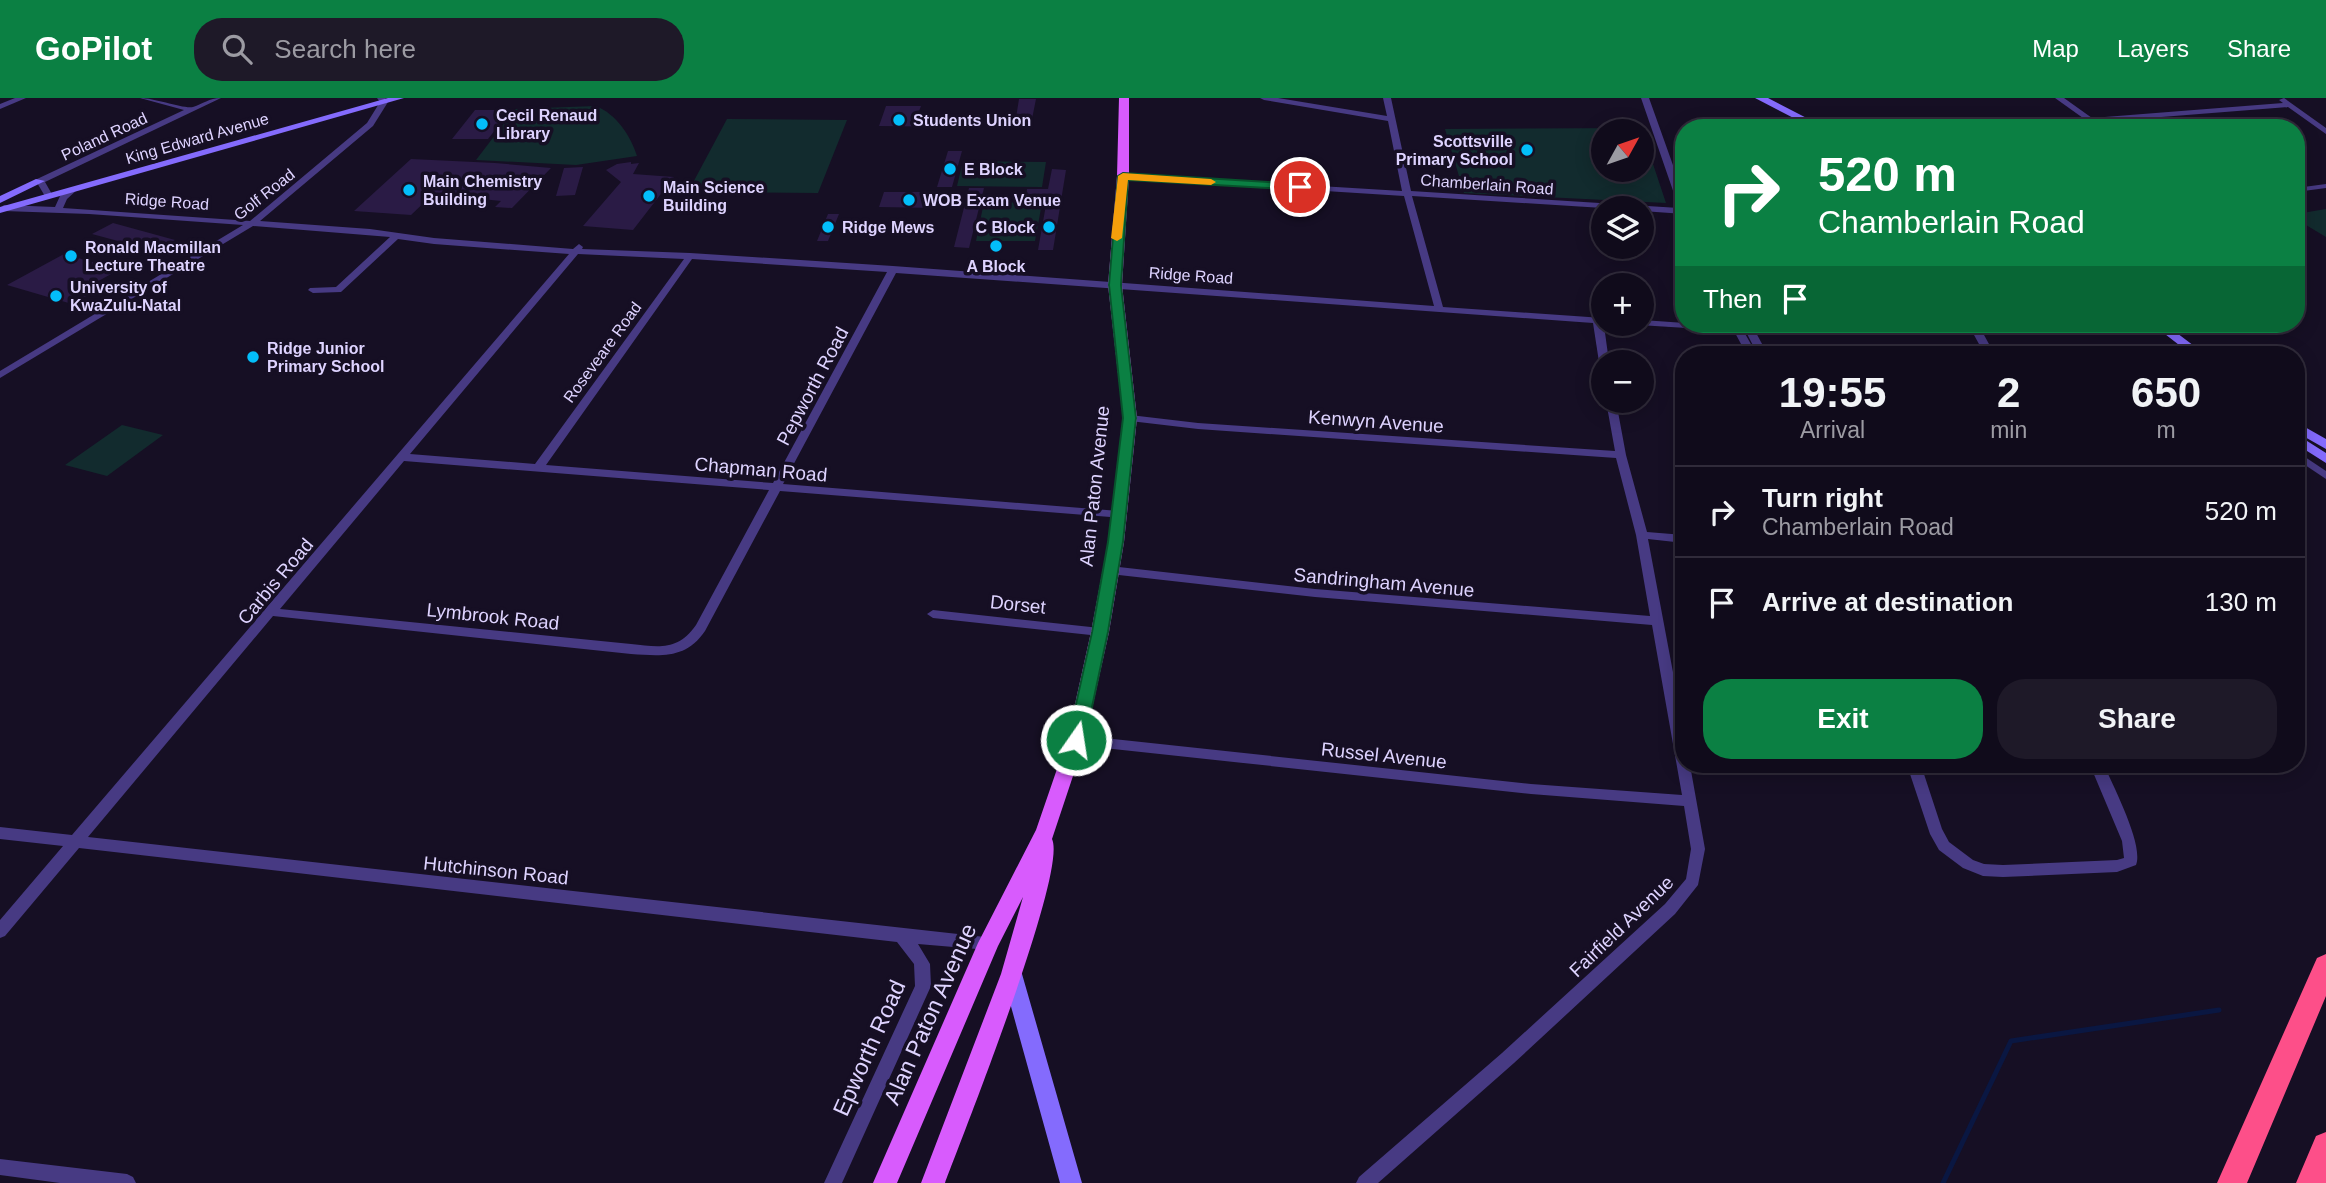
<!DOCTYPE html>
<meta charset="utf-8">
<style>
:root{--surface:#100b1b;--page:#1e1928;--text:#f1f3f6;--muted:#9c9ba3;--line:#302b3a;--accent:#0b8043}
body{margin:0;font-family:Helvetica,sans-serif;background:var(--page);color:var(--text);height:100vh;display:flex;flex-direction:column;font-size:26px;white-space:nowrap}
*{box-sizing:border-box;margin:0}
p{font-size:23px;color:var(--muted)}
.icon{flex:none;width:38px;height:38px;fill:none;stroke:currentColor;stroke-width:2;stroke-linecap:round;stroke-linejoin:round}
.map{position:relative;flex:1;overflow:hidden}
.panel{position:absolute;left:1675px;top:248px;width:630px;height:427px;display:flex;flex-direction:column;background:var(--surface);border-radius:28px;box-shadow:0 4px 18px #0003,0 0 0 2px var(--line)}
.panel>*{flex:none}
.guide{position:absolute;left:1675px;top:21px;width:630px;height:214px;border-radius:28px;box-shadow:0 4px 18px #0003,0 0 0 2px var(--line);background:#0b8043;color:#fff;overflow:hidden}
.needle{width:46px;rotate:50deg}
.buttons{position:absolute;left:1591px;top:21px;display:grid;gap:14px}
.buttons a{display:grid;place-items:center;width:63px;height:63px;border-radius:50%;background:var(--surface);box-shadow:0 4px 18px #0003,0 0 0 2px var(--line);font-size:35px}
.pin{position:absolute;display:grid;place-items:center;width:60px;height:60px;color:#fff;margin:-30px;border:4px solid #fff;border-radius:50%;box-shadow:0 2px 7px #0007}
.me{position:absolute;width:77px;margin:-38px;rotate:13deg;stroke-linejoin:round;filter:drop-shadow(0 0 5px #0008)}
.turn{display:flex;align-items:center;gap:24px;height:147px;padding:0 28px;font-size:32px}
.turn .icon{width:91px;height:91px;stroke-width:2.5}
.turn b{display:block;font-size:49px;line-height:60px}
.then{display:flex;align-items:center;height:66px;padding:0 28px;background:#0003;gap:14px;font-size:26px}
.eta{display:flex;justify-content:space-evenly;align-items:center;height:119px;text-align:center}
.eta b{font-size:42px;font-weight:800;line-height:49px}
.primary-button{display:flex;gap:14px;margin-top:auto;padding:14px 28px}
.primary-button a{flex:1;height:80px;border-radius:28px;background:var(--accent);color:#fff;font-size:28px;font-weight:800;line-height:80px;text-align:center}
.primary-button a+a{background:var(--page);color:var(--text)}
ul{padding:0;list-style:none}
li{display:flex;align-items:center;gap:21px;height:91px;padding:0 28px;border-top:2px solid var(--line)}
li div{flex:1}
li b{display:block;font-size:26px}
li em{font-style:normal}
header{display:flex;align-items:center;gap:42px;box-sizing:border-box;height:98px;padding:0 35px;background:var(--accent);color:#fff}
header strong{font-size:33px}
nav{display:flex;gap:38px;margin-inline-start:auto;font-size:24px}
.search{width:490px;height:63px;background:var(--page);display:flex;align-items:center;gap:18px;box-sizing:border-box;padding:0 24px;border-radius:28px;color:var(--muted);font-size:26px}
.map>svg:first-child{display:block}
</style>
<header>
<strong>GoPilot</strong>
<div class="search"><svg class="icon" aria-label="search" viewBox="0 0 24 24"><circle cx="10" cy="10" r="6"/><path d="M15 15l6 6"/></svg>Search here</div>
<nav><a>Map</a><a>Layers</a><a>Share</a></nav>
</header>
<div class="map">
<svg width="2326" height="1085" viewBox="0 0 2326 1085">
<rect width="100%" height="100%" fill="#160f24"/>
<path fill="#122b2e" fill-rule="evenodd" d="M596,8c20,8 35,30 41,50l-61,9 -100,-5 39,-51z
M727,21l120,1 -29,73 -130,-1z
M1641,30l25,75 -202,-10 -19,-64zM1642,33v39h-39v-39z
M963,63l83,1 -4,25 -85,-1z
M984,104l58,1 -7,38h-59z
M2326,111v28l-30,-18v-5z
M122,327l41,10 -56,41 -42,-11z"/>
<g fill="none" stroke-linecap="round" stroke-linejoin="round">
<path stroke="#0a1742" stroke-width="5" d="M1943,1085l68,-142 208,-31"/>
</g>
<path fill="#2a1b45" d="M1019,1h17l-5,25h-16z
M886,8h35l-3,8h55l-4,13 -90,-1z
M475,12h36l-23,29h-36z
M948,53h14l-10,36h-15z
M411,61l84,4 56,5 -39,40 -17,-1 6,-6 -68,-7 -22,21 -57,-4z
M631,64v2l8,-1 -6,11 41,3 -41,53 -50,-4 38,-44 -15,-12 11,-6z
M583,69l-8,28 -19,1 8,-28z
M1052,71l14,1 -13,80h-15l9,-51 -21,-2 1,-8h21z
M969,90h15l-15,60 -15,-1z
M884,94h56l-4,16 -57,-1z
M828,116h11l-11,27h-11z
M113,125l62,17 -20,11 -63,-17z
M64,156l35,10 -5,3 19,6 -31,17 10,3 -20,11 -65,-19z"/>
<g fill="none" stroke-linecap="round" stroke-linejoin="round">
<path fill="#473a83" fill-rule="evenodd" d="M15,0h11l-26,11v-5z
M140,0c15,0 43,11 53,9 10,-3 16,-9 28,-9l-176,84 8,14 -7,2 -10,-17 1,-2 147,-69z
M377,0h8l3,4 -15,24 -113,95 110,8 64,9 139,11 6,-5 4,3 -1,2 108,4 203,13 541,40 -30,-110 -281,-18 -4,-2 4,-2 279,17 -14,-70 -124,-21 -4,-2h18l109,18 -4,-18h8l20,93 268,17 -38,-110h8l35,98v18l-42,-3v-3h-39l-191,-12 31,111 160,11 6,44h-6v3l-4,-3 -6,-39 -697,-50 -113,211 336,27 6,4 -2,3 -343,-27 -75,140c-19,28 -43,25 -74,23l-358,-38 -185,221 906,101 2,5 -2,5 -5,2 -71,-6 12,20 1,22 -89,197h-18l91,-197 -1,-22 -17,-22 -818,-94 -74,88 -5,2v-18l63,-74 -63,-7v-12l72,8 497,-581 -135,-10 -36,-5 -57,53 -28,1 -5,-3 2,-2 26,-1 54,-50 -137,-11 -253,152v-7l243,-146 -154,-11 -85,-3 -4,-3 4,-3 51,2 5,-11 14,-9 4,2 -11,10 -4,9 187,13 117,-98 13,-21zM578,156l106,5 -149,205 -125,-10zM692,161l195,13 -114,211 -227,-18zM404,363l365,29 -73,135c-18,26 -37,22 -65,19l-351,-35z
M2055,0h9l28,20 191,-15 -4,-3 5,-2 42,30v6l-38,-27 -190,15 8,6h-9l-8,-6 -70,6h-38l4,-2 98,-8z
M2326,86v4l-30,4v-4z
M1642,222l86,6 53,-2 -5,3 -22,2 14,26h-10l-13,-25h-2l14,25h-10l-13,-24 -95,-6 3,-1z
M1968,226h10l17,31h-10z
M1606,303h10l10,54 21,77 37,3v8l-36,-4 36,192v34h6l15,84 -7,36 -23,29 -161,149 -136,120h-22l3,-6 143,-124 163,-149 21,-25 5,-30 -7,-43 -153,-12 -455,-49 -5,-1 -2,-4 2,-4 5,-1 455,49 151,11 -30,-170 -337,-28 -205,-23 -6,-4 6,-4 205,23 335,27 -14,-81 -20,-77 -418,-29 -68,-8 -5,-3 5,-3 68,8 417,28z
M2296,353l30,20v8l-30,-20z
M933,512l167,18 6,4 -6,4 -167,-18 -6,-4z
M1907,667h14l21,64 7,13 24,18 11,4 19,1 114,-5 7,-2 -2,-17 -32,-76h14c9,21 40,80 32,100l-19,7 -114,5 -20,-1 -20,-8 -24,-18 -9,-16z
M0,1061l127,15 6,3 3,6h-76l-60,-8z"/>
<path fill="#846bfd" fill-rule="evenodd" d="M388,0h16l-404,115v-6z
M1755,0h13l58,30h-13z
M36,81l9,2 -45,22v-7z
M2152,226h13l41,31h-14z
M2296,324l30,17v10l-30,-17z
M2296,336l30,19v10l-30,-19z
M1012,867l7,3 3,6 60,209h-22l-58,-209 3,-6z"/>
<path fill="#d85bfd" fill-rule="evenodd" d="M1119,0h10v78l-7,109 15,133 -13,124 -15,90 -24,108 -33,99c16,32 -89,296 -107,344h-24l80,-209 22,-77 -25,49 -101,237h-24l105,-240 58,-113 31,-90 24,-108 17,-90 15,-124 -15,-133 9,-109z"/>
<path fill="#fd4f89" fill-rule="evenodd" d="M2326,856v42l-79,187h-30l100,-225z
M2326,1034v51h-30l20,-47z"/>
</g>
<path fill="#0b8043" stroke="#07532c" stroke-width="2" d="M1123,75l177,11 6,3 -6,3 -172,-10 -7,105 15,133 -13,124 -15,90 -23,108 -3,5h-12l-2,-5 24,-108 16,-90 15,-124 -14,-133 9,-109z"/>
<path fill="#f59e0b" d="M1123,75l88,6 5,3 -5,3 -83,-5 -6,58 -5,3 -6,-3 7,-62z"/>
<g fill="#03befa" stroke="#160f24" stroke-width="2.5">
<circle cx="899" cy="22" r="7"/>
<circle cx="482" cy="26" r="7"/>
<circle cx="1527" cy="52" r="7"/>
<circle cx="950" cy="71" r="7"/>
<circle cx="409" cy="92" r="7"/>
<circle cx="649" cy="98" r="7"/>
<circle cx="909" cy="102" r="7"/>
<circle cx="828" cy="129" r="7"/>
<circle cx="1049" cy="129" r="7"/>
<circle cx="996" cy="148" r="7"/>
<circle cx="71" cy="158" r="7"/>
<circle cx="56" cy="198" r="7"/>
<circle cx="253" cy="259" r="7"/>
</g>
<g text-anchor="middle" stroke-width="7" stroke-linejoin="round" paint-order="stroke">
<g font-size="16" font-weight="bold" fill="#ded3ff" stroke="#160f24" text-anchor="start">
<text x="496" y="23">Cecil Renaud<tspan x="496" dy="18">Library</tspan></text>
<text x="913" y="28">Students Union</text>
<text x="1513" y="49" text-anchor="end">Scottsville<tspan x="1513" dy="18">Primary School</tspan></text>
<text x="964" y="77">E Block</text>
<text x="423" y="89">Main Chemistry<tspan x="423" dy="18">Building</tspan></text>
<text x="663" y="95">Main Science<tspan x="663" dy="18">Building</tspan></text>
<text x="923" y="108">WOB Exam Venue</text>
<text x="842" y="135">Ridge Mews</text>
<text x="1035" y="135" text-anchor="end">C Block</text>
<text x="85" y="155">Ronald Macmillan<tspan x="85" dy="18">Lecture Theatre</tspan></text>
<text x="996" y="174" text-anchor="middle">A Block</text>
<text x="70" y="195">University of<tspan x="70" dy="18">KwaZulu-Natal</tspan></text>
<text x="267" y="256">Ridge Junior<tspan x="267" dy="18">Primary School</tspan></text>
</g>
<g font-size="16" fill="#ded3ff" stroke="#160f24">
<text transform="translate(104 38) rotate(-25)" y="6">Poland Road</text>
<text transform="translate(197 40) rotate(-16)" y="6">King Edward Avenue</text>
<text transform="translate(1487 86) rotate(4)" y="6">Chamberlain Road</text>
<text transform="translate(264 96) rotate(-38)" y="6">Golf Road</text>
<text transform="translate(167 103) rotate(4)" y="6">Ridge Road</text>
<text transform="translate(1191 177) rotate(4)" y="6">Ridge Road</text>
<text transform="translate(602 254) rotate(-54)" y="6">Roseveare Road</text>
</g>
<g font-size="19" fill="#ded3ff" stroke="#160f24">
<text transform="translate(812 288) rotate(-62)" y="7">Pepworth Road</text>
<text transform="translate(1376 323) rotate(4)" y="7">Kenwyn Avenue</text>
<text transform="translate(761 371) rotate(5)" y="7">Chapman Road</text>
<text transform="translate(1094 388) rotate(-84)" y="7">Alan Paton Avenue</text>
<text transform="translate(275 483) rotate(-50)" y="7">Carbis Road</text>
<text transform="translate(1384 484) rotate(5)" y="7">Sandringham Avenue</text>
<text transform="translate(1018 506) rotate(6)" y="7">Dorset</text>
<text transform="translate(493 518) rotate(6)" y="7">Lymbrook Road</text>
<text transform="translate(1384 657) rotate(6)" y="7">Russel Avenue</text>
<text transform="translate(496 772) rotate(6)" y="7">Hutchinson Road</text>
<text transform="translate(1621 828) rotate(-44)" y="7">Fairfield Avenue</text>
</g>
<g font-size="23" fill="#ded3ff" stroke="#160f24">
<text transform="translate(930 916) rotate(-66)" y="8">Alan Paton Avenue</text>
<text transform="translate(869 950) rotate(-66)" y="8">Epworth Road</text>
</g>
</g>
</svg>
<div class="buttons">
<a><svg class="needle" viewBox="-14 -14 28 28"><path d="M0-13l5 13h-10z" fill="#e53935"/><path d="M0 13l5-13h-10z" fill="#9c9ba3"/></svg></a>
<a><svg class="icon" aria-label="layers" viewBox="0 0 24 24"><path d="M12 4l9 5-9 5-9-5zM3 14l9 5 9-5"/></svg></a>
<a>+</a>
<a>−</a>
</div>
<div class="pin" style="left:1300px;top:89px;background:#d93025"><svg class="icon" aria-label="arrive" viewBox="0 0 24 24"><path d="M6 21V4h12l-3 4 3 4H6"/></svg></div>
<svg class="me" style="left:1076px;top:642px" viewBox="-20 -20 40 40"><circle r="17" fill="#0b8043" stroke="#fff" stroke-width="3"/><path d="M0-11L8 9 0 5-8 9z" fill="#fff"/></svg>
<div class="guide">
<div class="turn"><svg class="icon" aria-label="right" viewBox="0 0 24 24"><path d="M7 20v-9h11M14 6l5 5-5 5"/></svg><div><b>520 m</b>Chamberlain Road</div></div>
<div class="then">Then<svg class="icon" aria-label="arrive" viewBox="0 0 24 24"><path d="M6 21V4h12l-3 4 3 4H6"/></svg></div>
</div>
<section class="panel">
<div class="eta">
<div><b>19:55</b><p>Arrival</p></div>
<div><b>2</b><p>min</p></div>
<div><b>650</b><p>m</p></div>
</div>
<ul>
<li><svg class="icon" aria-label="right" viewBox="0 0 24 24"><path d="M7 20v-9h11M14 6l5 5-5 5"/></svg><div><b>Turn right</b><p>Chamberlain Road</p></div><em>520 m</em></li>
<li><svg class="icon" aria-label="arrive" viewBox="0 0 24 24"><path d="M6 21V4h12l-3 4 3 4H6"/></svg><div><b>Arrive at destination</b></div><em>130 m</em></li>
</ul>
<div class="primary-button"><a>Exit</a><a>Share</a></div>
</section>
</div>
